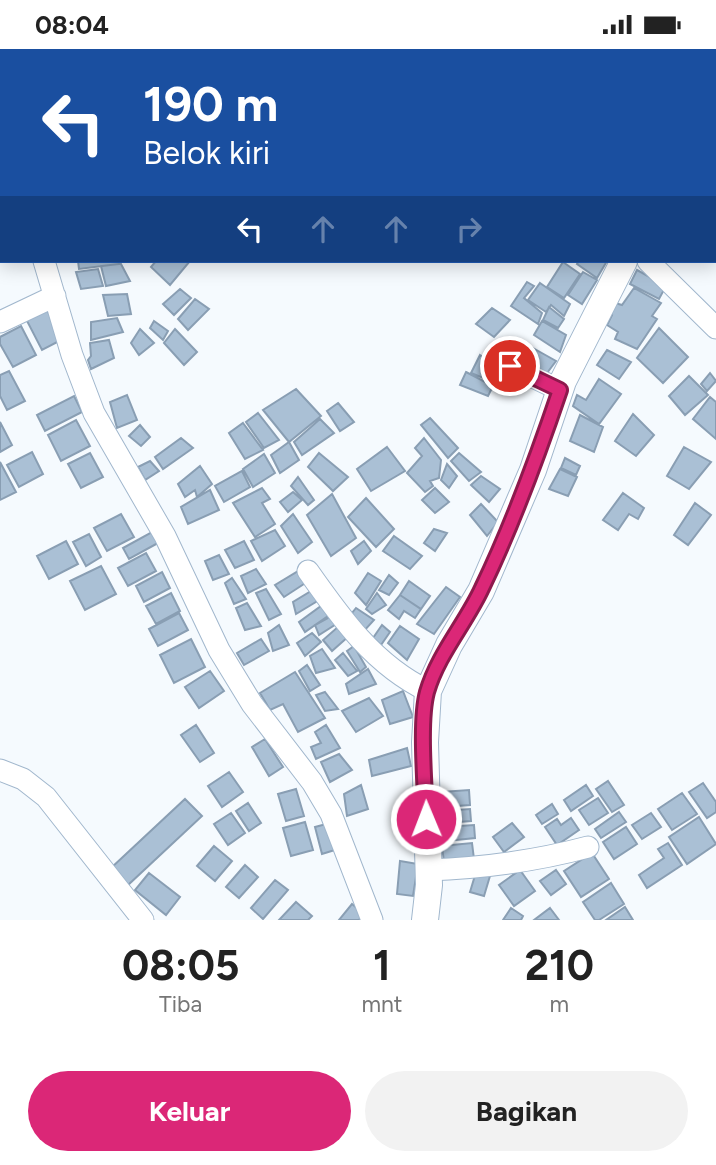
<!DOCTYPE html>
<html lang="id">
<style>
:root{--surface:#fff;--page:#f2f2f2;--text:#222;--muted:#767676;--accent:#db2777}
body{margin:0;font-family:Figtree,sans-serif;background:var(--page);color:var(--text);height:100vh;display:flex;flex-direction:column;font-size:26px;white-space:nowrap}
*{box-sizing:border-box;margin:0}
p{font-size:23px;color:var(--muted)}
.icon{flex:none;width:38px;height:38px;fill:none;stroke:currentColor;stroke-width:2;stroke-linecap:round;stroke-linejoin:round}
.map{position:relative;height:871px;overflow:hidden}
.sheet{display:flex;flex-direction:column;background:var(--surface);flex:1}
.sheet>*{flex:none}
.hud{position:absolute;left:0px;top:0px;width:718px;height:214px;box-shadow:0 4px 18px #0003;background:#1a4fa0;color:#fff;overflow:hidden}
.pin{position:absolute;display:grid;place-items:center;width:60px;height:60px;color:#fff;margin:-30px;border:4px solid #fff;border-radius:50%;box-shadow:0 2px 7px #0007}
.me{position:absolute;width:77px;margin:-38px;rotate:359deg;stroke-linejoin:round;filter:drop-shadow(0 0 5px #0008)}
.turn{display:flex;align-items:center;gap:24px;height:147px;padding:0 28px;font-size:32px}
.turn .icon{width:91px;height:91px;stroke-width:2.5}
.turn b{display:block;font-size:49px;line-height:60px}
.lanes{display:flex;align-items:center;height:66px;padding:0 28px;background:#0003;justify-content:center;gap:35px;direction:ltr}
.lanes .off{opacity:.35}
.eta{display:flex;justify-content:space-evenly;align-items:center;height:119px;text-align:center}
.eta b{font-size:42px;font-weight:700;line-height:49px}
.primary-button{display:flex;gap:14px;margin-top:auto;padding:14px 28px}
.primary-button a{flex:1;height:80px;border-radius:42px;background:var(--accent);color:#fff;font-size:28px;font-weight:700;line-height:80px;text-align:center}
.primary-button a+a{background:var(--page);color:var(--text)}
.status{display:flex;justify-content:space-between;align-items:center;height:49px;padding:0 35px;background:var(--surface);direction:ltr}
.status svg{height:19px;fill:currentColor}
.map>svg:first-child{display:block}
</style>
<div class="status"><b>08:04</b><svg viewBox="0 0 49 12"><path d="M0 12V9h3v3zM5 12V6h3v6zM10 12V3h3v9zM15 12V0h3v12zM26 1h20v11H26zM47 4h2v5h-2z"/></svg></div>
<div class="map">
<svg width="716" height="871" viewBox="0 0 716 871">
<rect width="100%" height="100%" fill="#f5fafe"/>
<path fill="#aac0d5" stroke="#899eb3" stroke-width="2" d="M78,212h40l1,3 -40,5z
M156,212h34l-20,24 -19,-18z
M579,212h28l-10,17 -20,-14z
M563,213l17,12 -16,24 -17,-11z
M119,215h2l9,17 -24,5 -5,-20z
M98,220l5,17 -22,3 -5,-17z
M637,221l29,16 -7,13 -29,-15z
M583,223l14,8 -15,24 -14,-9z
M527,233l7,4 -10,12 18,15 -4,11 -27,-18z
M540,234l30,21 -6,12 -13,-11 -5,7 -18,-12z
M634,239l27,15 -9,13 5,3 -20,30 -22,-10 3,-7 -11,-7 5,-10 -3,-2 6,-10 7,2z
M180,240l11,9 -17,17 -11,-11z
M127,245l4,20 -23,2 -5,-21z
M195,250l14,10 -21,21 -10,-11z
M549,258l15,12 -6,9 -15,-8z
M46,259l17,31 -21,11 -16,-31z
M492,259l18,12 -16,17 -18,-13z
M117,269l6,14 -32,8v-18z
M154,272l14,10 -5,9 -13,-12z
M542,272l24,14 -6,17 -26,-17z
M21,277l15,29 -23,12 -13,-23v-7z
M659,279l29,29 -25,26 -26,-25z
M140,280l14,14 -15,12 -8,-12z
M175,280l22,23 -13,13 -20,-22z
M109,291l5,18 -23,11 -3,-9 3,-4 -1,-13z
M524,294l32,18 -12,16 -28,-18z
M607,301l24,12 -12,17 -22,-14z
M480,306l23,13 -10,14 -22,-9z
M9,322l16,30 -18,9 -7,-14v-21z
M466,323l27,14 -5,10 -28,-11z
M710,324l6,8 -9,10 -6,-7z
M689,327l19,19 -23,20 -16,-19z
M599,330l22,15 -22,30 -26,-18 4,-11 9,5z
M296,340l25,27 -32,26 -26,-32z
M127,346l10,25 -20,8 -7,-26z
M74,347l8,16 -37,19 -8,-16z
M710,348l6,5v37l-23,-20z
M338,354l16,19 -14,9 -13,-20z
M258,364l21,27 -15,8 -18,-26z
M633,365l21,21 -18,21 -21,-15z
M580,366l23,12 -9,25 -24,-11z
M430,369l28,30 -10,10 -27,-33z
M320,370l14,14 -32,22 -8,-13z
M76,371l14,26 -29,15 -13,-26z
M0,373l12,23 -12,7z
M243,374l20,27 -18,9 -16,-26z
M140,376l10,12 -9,9 -12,-10z
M181,389l12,10 -30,21 -8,-12z
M424,389l17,22 -2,18 -9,3 3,5 -8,6 -18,-19 15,-17 -7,-8z
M289,393l10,18 -19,13 -9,-18z
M387,398l18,24 -34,20 -14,-22z
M684,398l27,15 -22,27 -22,-13z
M32,403l11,22 -24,13 -12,-22z
M90,404l13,24 -22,11 -13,-24z
M319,404l29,24 -15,14 -25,-24z
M459,404l22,19 -12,9 -18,-20z
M264,405l11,19 -22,14 -10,-18z
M565,409l15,8 -4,9 -15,-7z
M150,412l9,10 -14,9 -7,-13z
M0,413l16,30 -16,8z
M447,415l10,12 -8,12 -8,-8z
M200,417l12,18 -15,13 -2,-7 -10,7 -7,-13z
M560,420l17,8 -9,19 -19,-7z
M242,422l8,16 -26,15 -9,-16z
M481,427l19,13 -11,13 -18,-17z
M298,428l16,23 -6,5 -17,-19z
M262,439l8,11 -8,4 13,21 -20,13 -22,-34z
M435,439l14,14 -14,11 -13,-13z
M210,441l9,20 -31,14 -7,-17z
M293,443l9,8 -14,12 -8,-10z
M623,444l21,15 -6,11 -9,-5 -11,16 -15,-10z
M332,445l24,44 -25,18 -24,-41z
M366,449l28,31 -18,18 -28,-30z
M695,454l16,12 -23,30 -14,-10z
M481,455l17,18 -11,14 -17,-21z
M121,465l13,23 -27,14 -13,-23z
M293,465l19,28 -14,11 -17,-27z
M434,480l13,4 -12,18 -11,-8z
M275,481l10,16 -23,15 -11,-20z
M152,483l6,11 -29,16 -6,-11z
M89,485l12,23 -15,9 -13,-24z
M394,487l28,20 -12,13 -27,-18z
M66,492l12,23 -29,15 -12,-23z
M244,492l10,19 -19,8 -10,-18z
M364,492l7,10 -13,13 -7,-13z
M146,504l10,18 -28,15 -10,-18z
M219,506l10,19 -16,6 -8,-19z
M101,517l15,28 -31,16 -15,-29z
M256,520l10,15 -18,9 -7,-17z
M300,521l7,12 -23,15 -9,-12z
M162,523l8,16 -26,14 -8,-16z
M368,524l13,8 -15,24 -11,-12z
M389,526l9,8 -9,12 -10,-5z
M232,529l14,21 -12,5 -9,-21z
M409,532l21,15 -9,13 -21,-14z
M446,538l14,10 -26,37 -17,-10z
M316,539l8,9 -28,17 -3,-12z
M266,540l15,25 -12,6 -13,-27z
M171,544l9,18 -24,13 -10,-18z
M377,544l9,12 -14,9 -6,-5z
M400,546l21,14 -6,9 -11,-7 -5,8 -11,-9z
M247,554l14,23 -16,4 -9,-22z
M321,557l7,10 -23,16 -6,-10z
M356,559l18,12 -10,11 -12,-18z
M179,564l9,17 -30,16 -9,-17z
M335,565l6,7 -22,14 -4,-10z
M279,576l10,20 -16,6 -5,-18z
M382,576l8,7 -9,13 -8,-7z
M339,577l10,10 -17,15 -9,-11z
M400,577l19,13 -12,21 -19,-17z
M312,584l9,9 -16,14 -8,-13z
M191,590l14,28 -31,16 -14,-28z
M261,590l8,12 -25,14 -7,-12z
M354,597l12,21 -6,5 -13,-21z
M322,600l13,19 -19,5 -6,-17z
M343,604l14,18 -9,5 -13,-16z
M307,616l13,20 -10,6 -11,-20z
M368,620l8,15 -27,10 -3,-10z
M210,622l14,20 -25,17 -14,-21z
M295,623l30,46 -27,14 -15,-28 -13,6 -10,-17z
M403,642l10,26 -23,7 -8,-24z
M325,643l13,17 -13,2 -9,-16z
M369,649l14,18 -27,16 -14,-21z
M196,676l18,28 -14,9 -19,-27z
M326,676l14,23 -24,11 -5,-12 10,-4 -6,-11z
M265,690l18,28 -14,9 -17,-29z
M407,699l4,18 -39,10 -3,-16z
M339,705l13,16 -22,12 -9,-20z
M229,723l14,20 -21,15 -14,-21z
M608,732l16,24 -12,7 -16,-23z
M703,734l13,19v10l-9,6 -18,-26z
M361,736l7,24 -21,7 -3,-22z
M586,736l7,11 -22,15 -7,-11z
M296,740l8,27 -18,5 -8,-27z
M469,741l1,15 -27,2 -1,-15z
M682,744l15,21 -25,16 -14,-21z
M598,749l10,15 -19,12 -10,-15z
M185,750l17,17 -74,69 -17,-17z
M248,754l13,20 -12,8 -13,-20z
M552,755l6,10 -16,10 -6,-9z
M470,760l1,12 -25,2 -2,-12z
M619,763l7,10 -25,16 -6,-9z
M231,764l14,20 -17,12 -14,-21z
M651,764l10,14 -19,12 -10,-14z
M699,768l17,27 -29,20 -18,-27z
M571,769l8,12 -22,15 -12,-18 12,-8 4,6z
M305,773l8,28 -22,6 -8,-28z
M330,774l8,26 -16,5 -7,-27z
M512,774l12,14 -20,15 -11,-15z
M474,776l1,13 -28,3 -2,-14z
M626,778l11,17 -23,15 -11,-17z
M472,794l2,16 -30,3 -2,-16z
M668,794l14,22 -35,23 -8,-13 25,-17 -6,-9z
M214,797l18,15 -17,20 -18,-15z
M592,804l17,26 -28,18 -17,-26z
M400,812l18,3 -5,32 -16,-2z
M245,816l13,12 -19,21 -13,-11z
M520,821l15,21 -21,15 -15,-21z
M556,821l10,14 -15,11 -11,-14z
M476,823l14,4 -6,20 -14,-4z
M149,824l31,24 -14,18 -31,-25z
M275,831l13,10 -25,29 -12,-11z
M611,834l13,21 -25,16h-4l-12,-18z
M296,853l16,14 -4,4h-29z
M352,855l12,10 -5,6h-20z
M625,858l8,13h-27z
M511,859l12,8 -2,4h-18z
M550,859l9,12h-25z"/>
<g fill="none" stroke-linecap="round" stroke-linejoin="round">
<g stroke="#a1b7cd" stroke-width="23">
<path id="minor" d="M0,125l2,2
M44,212l28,94 22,58 71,123 54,114 33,54 60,78 19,32 41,106
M648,212l68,67
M0,273l55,-26
M510,317l50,24
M308,522c33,47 66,94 120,120
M0,721l23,9 23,18 97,123
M428,821c54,-2 108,-9 160,-23"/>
</g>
<g stroke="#a1b7cd" stroke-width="28">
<path id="major" d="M425,871l4,-35 -4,-143 3,-51 21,-46 32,-54 52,-121 30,-89 61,-120"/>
</g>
<use href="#minor" stroke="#fff" stroke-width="21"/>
<use href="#major" stroke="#fff" stroke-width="26"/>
</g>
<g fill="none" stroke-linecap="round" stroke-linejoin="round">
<g stroke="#8e194d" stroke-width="18">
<path id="route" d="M426,770c-1,-34 -7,-97 1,-127 11,-38 39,-69 55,-104 31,-64 55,-130 78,-198l-50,-24"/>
</g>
<use href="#route" stroke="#db2777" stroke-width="12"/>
</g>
</svg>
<div class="pin" style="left:510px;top:317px;background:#d93025"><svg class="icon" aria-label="arrive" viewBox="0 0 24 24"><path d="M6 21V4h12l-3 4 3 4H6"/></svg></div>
<svg class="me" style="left:426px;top:770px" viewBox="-20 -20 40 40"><circle r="17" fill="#db2777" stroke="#fff" stroke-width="3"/><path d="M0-11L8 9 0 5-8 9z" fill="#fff"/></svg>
<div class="hud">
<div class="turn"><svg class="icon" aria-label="left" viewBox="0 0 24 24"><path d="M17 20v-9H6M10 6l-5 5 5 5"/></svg><div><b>190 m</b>Belok kiri</div></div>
<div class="lanes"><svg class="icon" aria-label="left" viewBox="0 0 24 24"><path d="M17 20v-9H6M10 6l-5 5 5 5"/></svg><svg class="icon off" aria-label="ahead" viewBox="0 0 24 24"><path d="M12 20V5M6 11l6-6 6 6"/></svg><svg class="icon off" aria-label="ahead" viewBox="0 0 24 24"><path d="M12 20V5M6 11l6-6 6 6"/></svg><svg class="icon off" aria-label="right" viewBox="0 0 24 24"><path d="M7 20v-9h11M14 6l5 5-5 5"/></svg></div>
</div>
</div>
<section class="sheet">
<div class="eta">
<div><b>08:05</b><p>Tiba</p></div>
<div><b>1</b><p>mnt</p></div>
<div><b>210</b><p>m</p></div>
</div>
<div class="primary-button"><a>Keluar</a><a>Bagikan</a></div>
</section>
